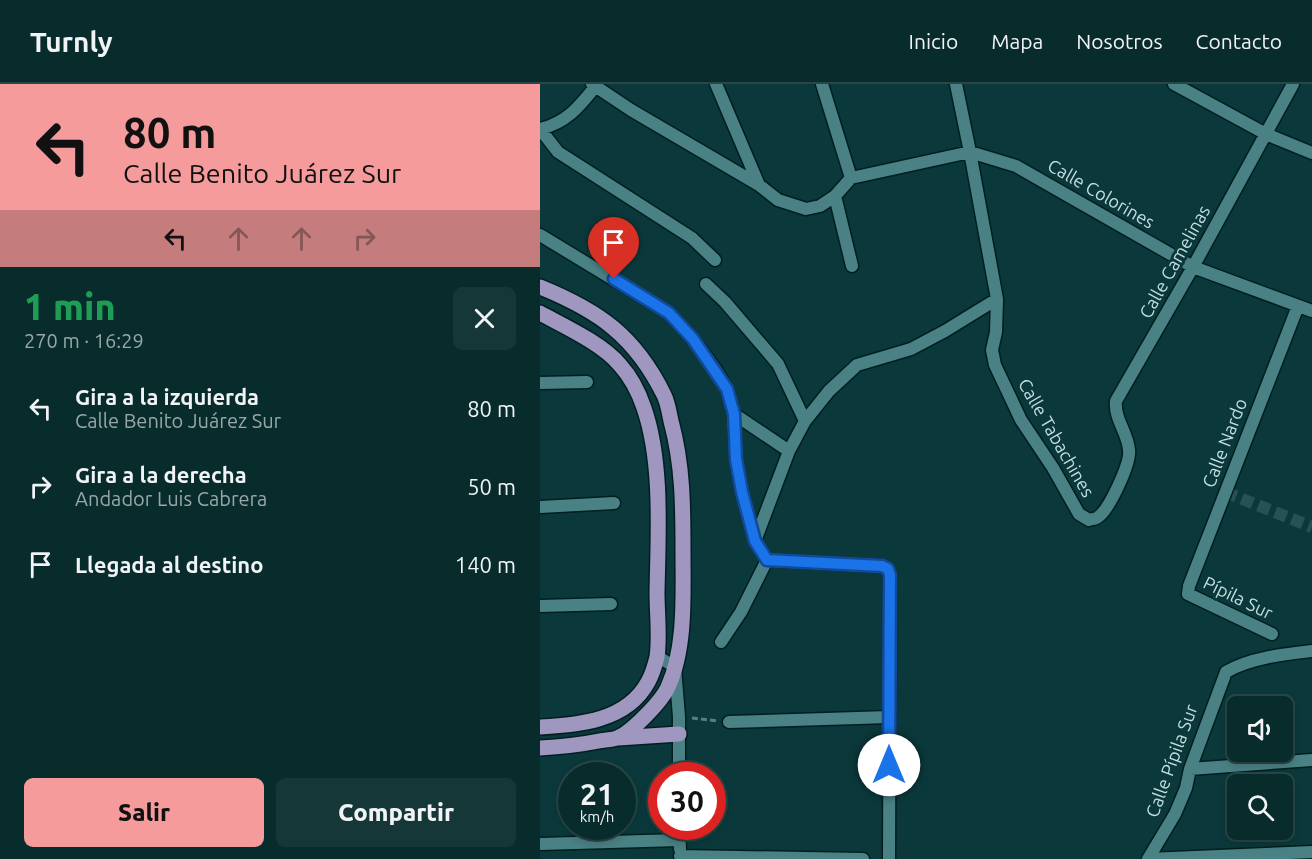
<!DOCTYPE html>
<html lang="es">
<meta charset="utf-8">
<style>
:root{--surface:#082b2c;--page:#163738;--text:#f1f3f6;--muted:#98a7a9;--line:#294748;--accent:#f59b9c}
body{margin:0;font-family:Ubuntu,sans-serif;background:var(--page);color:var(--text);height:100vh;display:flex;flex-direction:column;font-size:22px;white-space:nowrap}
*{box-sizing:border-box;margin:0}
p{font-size:20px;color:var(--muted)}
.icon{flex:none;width:33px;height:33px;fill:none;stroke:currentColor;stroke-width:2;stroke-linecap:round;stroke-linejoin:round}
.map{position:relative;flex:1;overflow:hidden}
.sheet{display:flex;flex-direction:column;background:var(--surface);width:540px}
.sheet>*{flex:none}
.hud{background:#f59b9c;color:#111;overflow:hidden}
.controls{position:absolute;left:687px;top:612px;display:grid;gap:12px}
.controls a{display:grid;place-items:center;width:66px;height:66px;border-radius:9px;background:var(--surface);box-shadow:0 3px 9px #0003,0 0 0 2px var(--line);font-size:30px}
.speed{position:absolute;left:18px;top:678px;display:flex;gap:12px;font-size:30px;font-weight:700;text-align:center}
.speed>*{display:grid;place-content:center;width:78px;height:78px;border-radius:50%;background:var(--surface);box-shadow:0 3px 9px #0003,0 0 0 2px var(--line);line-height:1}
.speed small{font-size:15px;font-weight:400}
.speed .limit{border:9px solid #d22;background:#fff;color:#111}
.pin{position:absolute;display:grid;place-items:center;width:51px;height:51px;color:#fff;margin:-62px -26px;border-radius:50% 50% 50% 0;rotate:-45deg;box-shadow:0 0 6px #0007}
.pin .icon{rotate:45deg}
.me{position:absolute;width:66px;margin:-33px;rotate:0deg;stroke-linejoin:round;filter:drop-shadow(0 0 4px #0008)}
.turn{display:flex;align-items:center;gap:21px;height:126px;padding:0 24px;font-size:27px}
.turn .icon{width:78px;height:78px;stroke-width:2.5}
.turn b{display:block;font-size:42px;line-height:51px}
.lanes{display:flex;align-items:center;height:57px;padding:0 24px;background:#0003;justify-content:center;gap:30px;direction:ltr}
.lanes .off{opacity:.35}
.round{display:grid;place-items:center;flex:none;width:63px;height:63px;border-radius:9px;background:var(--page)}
.head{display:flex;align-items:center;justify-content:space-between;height:102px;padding:0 24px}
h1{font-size:36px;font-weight:800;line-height:45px;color:#1e9e55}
.action{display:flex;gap:12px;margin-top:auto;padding:12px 24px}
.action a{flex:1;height:69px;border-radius:9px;background:var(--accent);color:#111;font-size:24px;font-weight:800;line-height:69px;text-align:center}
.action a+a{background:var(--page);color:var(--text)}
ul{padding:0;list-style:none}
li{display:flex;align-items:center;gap:18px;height:78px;padding:0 24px}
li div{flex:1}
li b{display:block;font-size:22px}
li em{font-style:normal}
header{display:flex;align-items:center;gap:36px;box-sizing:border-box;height:84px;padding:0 30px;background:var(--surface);border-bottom:2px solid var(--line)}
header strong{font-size:28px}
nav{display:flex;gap:33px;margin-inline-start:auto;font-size:21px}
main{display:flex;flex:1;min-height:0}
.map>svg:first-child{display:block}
</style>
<header>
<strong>Turnly</strong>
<nav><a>Inicio</a><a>Mapa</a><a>Nosotros</a><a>Contacto</a></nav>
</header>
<main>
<section class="sheet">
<div class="hud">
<div class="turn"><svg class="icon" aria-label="left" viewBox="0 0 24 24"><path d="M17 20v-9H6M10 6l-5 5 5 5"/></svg><div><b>80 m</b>Calle Benito Juárez Sur</div></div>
<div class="lanes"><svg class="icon" aria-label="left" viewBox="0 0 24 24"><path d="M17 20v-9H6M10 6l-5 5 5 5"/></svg><svg class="icon off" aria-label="ahead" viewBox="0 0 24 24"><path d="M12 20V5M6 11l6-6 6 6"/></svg><svg class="icon off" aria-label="ahead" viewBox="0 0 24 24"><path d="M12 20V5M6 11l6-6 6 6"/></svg><svg class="icon off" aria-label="right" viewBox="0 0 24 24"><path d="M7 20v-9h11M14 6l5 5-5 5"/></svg></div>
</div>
<div class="head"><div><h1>1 min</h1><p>270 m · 16:29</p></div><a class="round"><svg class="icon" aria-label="close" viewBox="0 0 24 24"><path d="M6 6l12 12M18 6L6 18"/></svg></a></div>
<ul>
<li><svg class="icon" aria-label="left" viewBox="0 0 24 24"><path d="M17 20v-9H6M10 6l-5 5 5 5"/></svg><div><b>Gira a la izquierda</b><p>Calle Benito Juárez Sur</p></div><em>80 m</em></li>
<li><svg class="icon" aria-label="right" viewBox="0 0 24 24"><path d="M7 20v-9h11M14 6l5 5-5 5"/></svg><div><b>Gira a la derecha</b><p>Andador Luis Cabrera</p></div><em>50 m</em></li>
<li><svg class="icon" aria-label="arrive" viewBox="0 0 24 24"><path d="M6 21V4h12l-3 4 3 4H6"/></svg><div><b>Llegada al destino</b></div><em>140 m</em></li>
</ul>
<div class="action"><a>Salir</a><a>Compartir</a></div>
</section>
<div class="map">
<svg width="772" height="775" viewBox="0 0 772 775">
<rect width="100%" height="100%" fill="#0b393b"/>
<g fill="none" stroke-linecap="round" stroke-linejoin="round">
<path stroke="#275254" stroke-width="12" stroke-dasharray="12 6" stroke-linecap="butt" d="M685,408l87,35"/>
<g stroke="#011f20" stroke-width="15">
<path id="minor" d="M52,0l39,26 128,75 19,15 28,9 14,-3 15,-10 16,-18 119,-26 46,14 177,101 119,44
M176,0l43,101
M282,0l29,94
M416,0l14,68 27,147 -1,33 -4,18 3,15 26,55 32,48 26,46 10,6c3,-1 7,-1 9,-3 11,-7 33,-54 31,-67 -1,-17 -15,-31 -13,-49l77,-134 100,-183
M634,0l92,50 46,19
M0,45l18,23 134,86 23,22
M0,45c26,-6 39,-22 55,-42
M295,112l17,70
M0,151l129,78 24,26 23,31 11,19 7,25 2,45 6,33 13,49 12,19
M166,200l19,18 53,62 27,57
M0,299l47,-1
M194,330l55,37
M0,423l74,-4
M215,457l34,-90 16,-30 24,-30 28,-26 54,-16 34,-18 52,-32
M227,476l115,6 6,3 2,6 -1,284
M0,522l71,-2
M732,550l-84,-40 1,-8 109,-280
M181,558l20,-30 26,-52
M117,572l18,11 4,50v59
M189,638l160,-5
M650,685l122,-9
M139,742l1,23
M0,760l139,-4
M140,772l183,3
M608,775l27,-45 11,-26 4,-19 36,-97c23,-14 59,-18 86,-21
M608,775l164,-7"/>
</g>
<g stroke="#011f20" stroke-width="18">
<path id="primary" d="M0,203c59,24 95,49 124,108 4,8 5,17 7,26 12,44 12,86 12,131 0,42 3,96 -15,135 -6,14 -37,46 -51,51 -6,2 -13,2 -18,3 -20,4 -39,6 -59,7
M0,229c24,13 63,31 80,52 10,11 19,28 24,43 19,55 14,128 13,185 0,20 3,44 0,64 -2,8 -5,18 -9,25 -21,39 -69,43 -108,45
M78,654l61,-4"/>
</g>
<path stroke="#587f80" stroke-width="3" stroke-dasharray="6 3" stroke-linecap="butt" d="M152,634l26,3"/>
<use href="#minor" stroke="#498184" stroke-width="12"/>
<use href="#primary" stroke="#9f97c0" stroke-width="15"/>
</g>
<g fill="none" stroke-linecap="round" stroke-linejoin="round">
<g stroke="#114b97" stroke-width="15">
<path id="route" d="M74,195l55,34 24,26 34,50 7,25 2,45 6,33 13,49 12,19 115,6 6,3 2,6 -1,190"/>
</g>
<use href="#route" stroke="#1a73e8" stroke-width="10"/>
</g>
<g text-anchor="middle" stroke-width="6" stroke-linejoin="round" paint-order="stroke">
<g font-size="18" fill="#c3dfe0" stroke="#0b393b">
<text transform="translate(561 110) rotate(30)" y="6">Calle Colorines</text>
<text transform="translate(635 178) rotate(-61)" y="6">Calle Camelinas</text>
<text transform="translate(516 354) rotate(60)" y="6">Calle Tabachines</text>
<text transform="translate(685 359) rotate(-69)" y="6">Calle Nardo</text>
<text transform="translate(698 514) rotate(26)" y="6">Pípila Sur</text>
<text transform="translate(632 677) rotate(-70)" y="6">Calle Pípila Sur</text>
</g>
</g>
</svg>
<div class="controls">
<a><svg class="icon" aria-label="sound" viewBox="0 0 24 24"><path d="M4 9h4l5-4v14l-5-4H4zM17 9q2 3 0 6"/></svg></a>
<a><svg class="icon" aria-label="search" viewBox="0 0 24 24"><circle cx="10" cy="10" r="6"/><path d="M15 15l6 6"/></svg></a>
</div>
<div class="speed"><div>21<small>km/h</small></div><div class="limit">30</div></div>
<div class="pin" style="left:74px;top:195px;background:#d93025"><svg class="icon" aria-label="arrive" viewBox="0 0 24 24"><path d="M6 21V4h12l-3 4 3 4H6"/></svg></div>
<svg class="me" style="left:349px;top:681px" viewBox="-20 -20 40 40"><circle r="19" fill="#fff"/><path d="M0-13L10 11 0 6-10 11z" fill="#1a73e8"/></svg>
</div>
</main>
